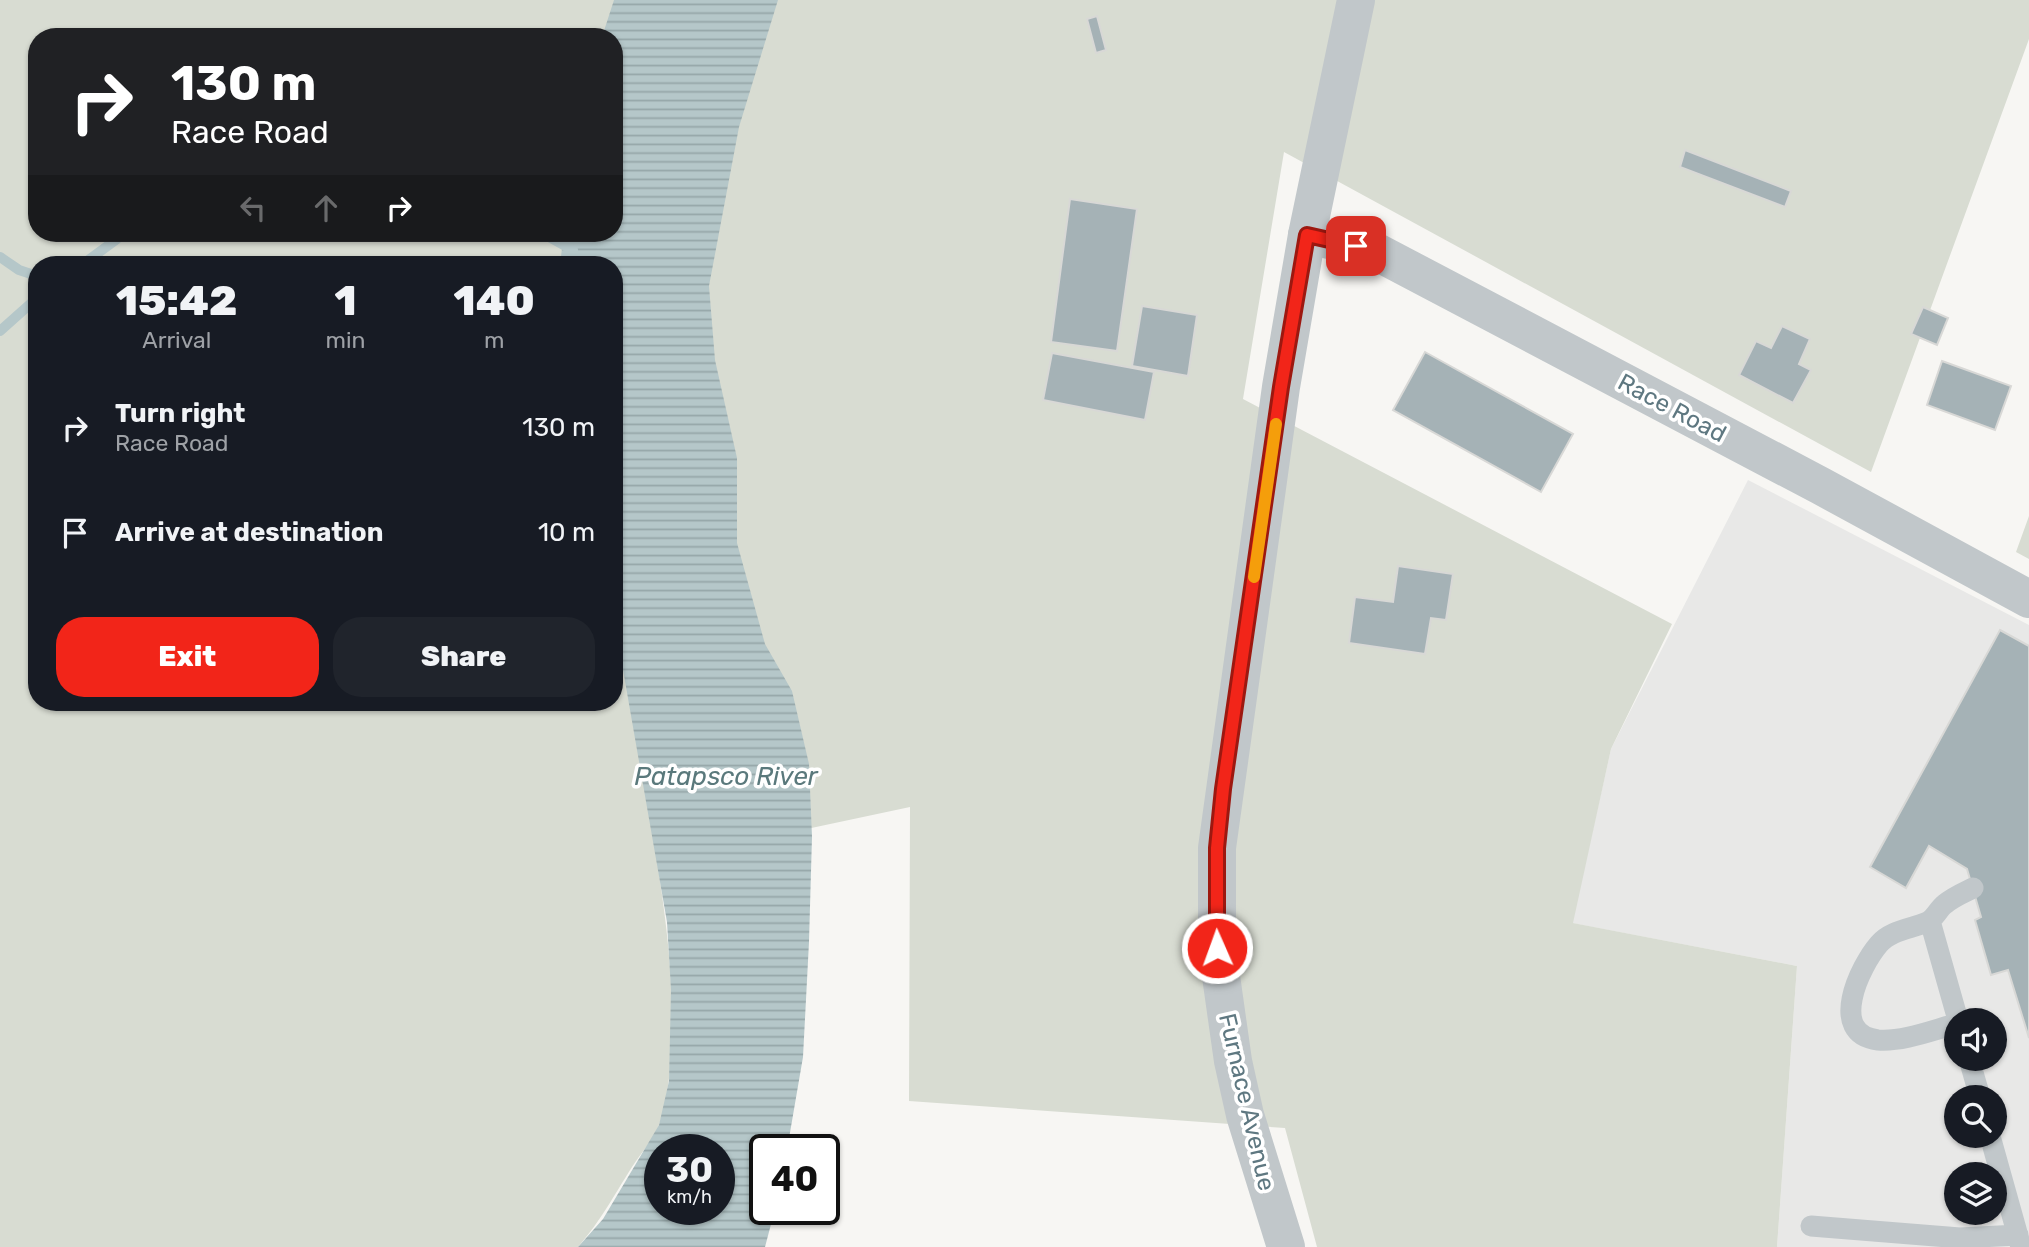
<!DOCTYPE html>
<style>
:root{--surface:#171b24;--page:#20242c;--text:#f1f3f6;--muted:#9ea1a6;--accent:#f22519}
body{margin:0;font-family:Rubik,sans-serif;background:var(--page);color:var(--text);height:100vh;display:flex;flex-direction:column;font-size:26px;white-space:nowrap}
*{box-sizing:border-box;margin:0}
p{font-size:23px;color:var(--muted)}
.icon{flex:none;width:38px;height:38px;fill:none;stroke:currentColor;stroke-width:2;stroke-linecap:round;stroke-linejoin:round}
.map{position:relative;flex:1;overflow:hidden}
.details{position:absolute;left:28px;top:256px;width:595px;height:455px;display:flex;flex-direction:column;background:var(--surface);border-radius:28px;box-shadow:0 2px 5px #0004}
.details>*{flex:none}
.top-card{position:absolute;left:28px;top:28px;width:595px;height:214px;border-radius:28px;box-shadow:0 2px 5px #0004;background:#202124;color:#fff;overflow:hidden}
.buttons{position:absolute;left:1944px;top:1008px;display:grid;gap:14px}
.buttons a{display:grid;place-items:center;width:63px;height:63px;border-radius:50%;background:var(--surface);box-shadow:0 2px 5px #0004;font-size:35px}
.speed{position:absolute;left:644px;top:1134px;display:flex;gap:14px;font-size:35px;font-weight:700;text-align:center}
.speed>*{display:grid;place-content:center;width:91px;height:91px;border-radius:50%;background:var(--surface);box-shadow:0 2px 5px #0004;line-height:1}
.speed small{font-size:18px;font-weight:400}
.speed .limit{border:4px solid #111;border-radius:10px;background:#fff;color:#111}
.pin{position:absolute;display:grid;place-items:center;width:60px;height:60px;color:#fff;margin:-30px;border-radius:14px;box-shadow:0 4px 10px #0006}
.me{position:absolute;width:77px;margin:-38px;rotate:358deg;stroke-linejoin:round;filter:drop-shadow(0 0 5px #0008)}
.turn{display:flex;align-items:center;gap:24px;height:147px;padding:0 28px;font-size:32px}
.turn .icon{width:91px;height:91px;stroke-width:2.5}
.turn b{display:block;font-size:49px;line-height:60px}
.lanes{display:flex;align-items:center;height:66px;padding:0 28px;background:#0003;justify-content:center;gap:35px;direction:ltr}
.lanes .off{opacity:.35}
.eta{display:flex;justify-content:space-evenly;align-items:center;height:119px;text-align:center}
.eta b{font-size:42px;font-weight:800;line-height:49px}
.cta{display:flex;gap:14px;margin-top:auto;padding:14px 28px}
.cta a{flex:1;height:80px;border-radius:28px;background:var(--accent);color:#fff;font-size:28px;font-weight:800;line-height:80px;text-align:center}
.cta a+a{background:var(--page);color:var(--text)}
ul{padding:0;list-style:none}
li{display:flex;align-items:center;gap:21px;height:105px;padding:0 28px}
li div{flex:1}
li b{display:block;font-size:26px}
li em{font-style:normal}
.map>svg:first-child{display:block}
</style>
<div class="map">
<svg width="2029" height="1247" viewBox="0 0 2029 1247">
<defs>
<pattern id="water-rules" width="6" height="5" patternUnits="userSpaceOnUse" patternTransform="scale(1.75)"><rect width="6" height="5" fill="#b5c7c9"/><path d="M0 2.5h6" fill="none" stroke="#96a6a9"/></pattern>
</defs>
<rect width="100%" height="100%" fill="#f7f6f3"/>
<path fill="#e8e8e7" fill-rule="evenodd" d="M1748,480l281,145v622h-252l20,-281 -225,-43 39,-174zM1956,1020h39v39h-39zM1956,1097h39v39h-39zM1956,1174h39v39h-39z"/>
<path fill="#d8dcd2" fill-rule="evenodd" d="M0,0h2029v39l-158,433 -587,-320 -41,247 429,225 -61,125 -38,174 224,43 -20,281h-460l-32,-119 -376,-27 1,-294 -253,54c12,77 26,186 3,261 -5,16 -19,31 -28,45 -19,30 -30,52 -54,80h-578zM37,37h577v196h-577zM37,264h577v438h-577z
M2029,516v43l-13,-7z"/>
<path fill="url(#water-rules)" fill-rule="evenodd" d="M614,0h164l-39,127 -30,159 6,74 22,98v85l28,101 27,47 17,73 3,73 -3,105 -6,115 -16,93h-22v59h10l-10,38h-187l25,-28 56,-94 10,-44 2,-91 -4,-68 -53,-304v-354h-54l4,-31h50v-196h-12zM660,1150h59v59h-59z"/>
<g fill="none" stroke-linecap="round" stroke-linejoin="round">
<path stroke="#b5c7c9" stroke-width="10" d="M542,233l31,17
M0,257l19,13 18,6
M83,264l34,-25 2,-6
M0,331l37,-33"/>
</g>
<path fill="#a5b2b6" stroke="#d8d8d6" stroke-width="2" d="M1097,16l9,34 -10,3 -9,-34z
M1685,150l106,41 -6,16 -105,-40z
M1070,199l67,10 -20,142 -66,-9z
M1142,306l55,9 -9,61 -56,-10z
M1923,307l25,11 -11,27 -26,-11z
M1782,326l28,13 -11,25 12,6 -18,33 -54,-28 17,-34 15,7z
M1425,352l148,82 -32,58 -148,-82z
M1052,353l102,19 -9,48 -102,-20z
M1942,361l69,25 -16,44 -68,-25z
M1398,566l55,8 -7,46 -15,-2 -6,36 -76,-11 6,-46 38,5z
M2000,630l29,16v392l-21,-68 -17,5 -16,-55 6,-3 -14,-48 -38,-23 -23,42 -36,-21z"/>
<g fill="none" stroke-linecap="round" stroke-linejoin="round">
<path stroke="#c1c7ca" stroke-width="21" d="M1930,921l28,99
M1956,1024c-23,6 -53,18 -78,16 -51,-6 -18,-74 1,-96 12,-14 32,-15 48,-22 8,-3 11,-13 18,-18 8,-7 18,-11 28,-16
M1969,1059l11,38
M1990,1136l31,111
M1811,1226l149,12 58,-3"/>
<path stroke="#c1c7ca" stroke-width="38" d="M1307,235l66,15 448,236 208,113"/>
<path stroke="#c1c7ca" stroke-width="38" d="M1286,1247l-41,-132 -12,-54 -16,-113v-100l64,-461 26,-152 49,-235"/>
</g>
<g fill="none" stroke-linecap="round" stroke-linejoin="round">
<g stroke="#9d1810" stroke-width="18">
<path id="route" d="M1217,948v-100l6,-59 58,-402 26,-152 49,11"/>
</g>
<use href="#route" stroke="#f22519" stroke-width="12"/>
<path stroke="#f59e0b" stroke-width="12" d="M1254,577l22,-153"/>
</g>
<g text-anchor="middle" stroke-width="7" stroke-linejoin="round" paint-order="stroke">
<g font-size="24" fill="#5f7881" stroke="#fff">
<text transform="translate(1672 408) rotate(28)" y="8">Race Road</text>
<text transform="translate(1247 1102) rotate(77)" y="8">Furnace Avenue</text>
</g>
<g font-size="26" font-style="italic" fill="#5a797c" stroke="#fff">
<text x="726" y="785">Patapsco River</text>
</g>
</g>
</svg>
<div class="buttons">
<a><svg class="icon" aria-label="sound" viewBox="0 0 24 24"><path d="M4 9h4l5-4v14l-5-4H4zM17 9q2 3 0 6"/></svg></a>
<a><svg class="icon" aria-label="search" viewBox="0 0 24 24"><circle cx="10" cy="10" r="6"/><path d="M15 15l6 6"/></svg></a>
<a><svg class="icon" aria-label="layers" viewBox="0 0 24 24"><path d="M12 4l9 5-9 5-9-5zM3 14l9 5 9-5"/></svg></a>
</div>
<div class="speed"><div>30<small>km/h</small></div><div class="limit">40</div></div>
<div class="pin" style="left:1356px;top:246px;background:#d93025"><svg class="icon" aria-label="arrive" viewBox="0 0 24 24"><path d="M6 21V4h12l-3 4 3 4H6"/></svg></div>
<svg class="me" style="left:1217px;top:948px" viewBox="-20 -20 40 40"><circle r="17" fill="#f22519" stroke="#fff" stroke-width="3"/><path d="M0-11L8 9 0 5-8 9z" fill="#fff"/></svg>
<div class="top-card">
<div class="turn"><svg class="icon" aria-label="right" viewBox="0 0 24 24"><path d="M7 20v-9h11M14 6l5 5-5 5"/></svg><div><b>130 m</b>Race Road</div></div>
<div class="lanes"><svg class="icon off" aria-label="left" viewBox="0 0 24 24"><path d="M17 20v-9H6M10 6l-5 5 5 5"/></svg><svg class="icon off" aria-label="ahead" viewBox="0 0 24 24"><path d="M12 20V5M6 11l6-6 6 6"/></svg><svg class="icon" aria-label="right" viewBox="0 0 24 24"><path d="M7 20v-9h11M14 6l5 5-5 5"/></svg></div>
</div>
<section class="details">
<div class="eta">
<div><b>15:42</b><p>Arrival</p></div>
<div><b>1</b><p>min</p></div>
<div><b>140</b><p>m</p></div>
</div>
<ul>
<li><svg class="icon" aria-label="right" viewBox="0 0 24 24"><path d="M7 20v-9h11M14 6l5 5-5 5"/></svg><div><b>Turn right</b><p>Race Road</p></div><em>130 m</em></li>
<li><svg class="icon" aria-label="arrive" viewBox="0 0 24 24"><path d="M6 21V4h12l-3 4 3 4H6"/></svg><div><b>Arrive at destination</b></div><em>10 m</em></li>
</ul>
<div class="cta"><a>Exit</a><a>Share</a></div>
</section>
</div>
